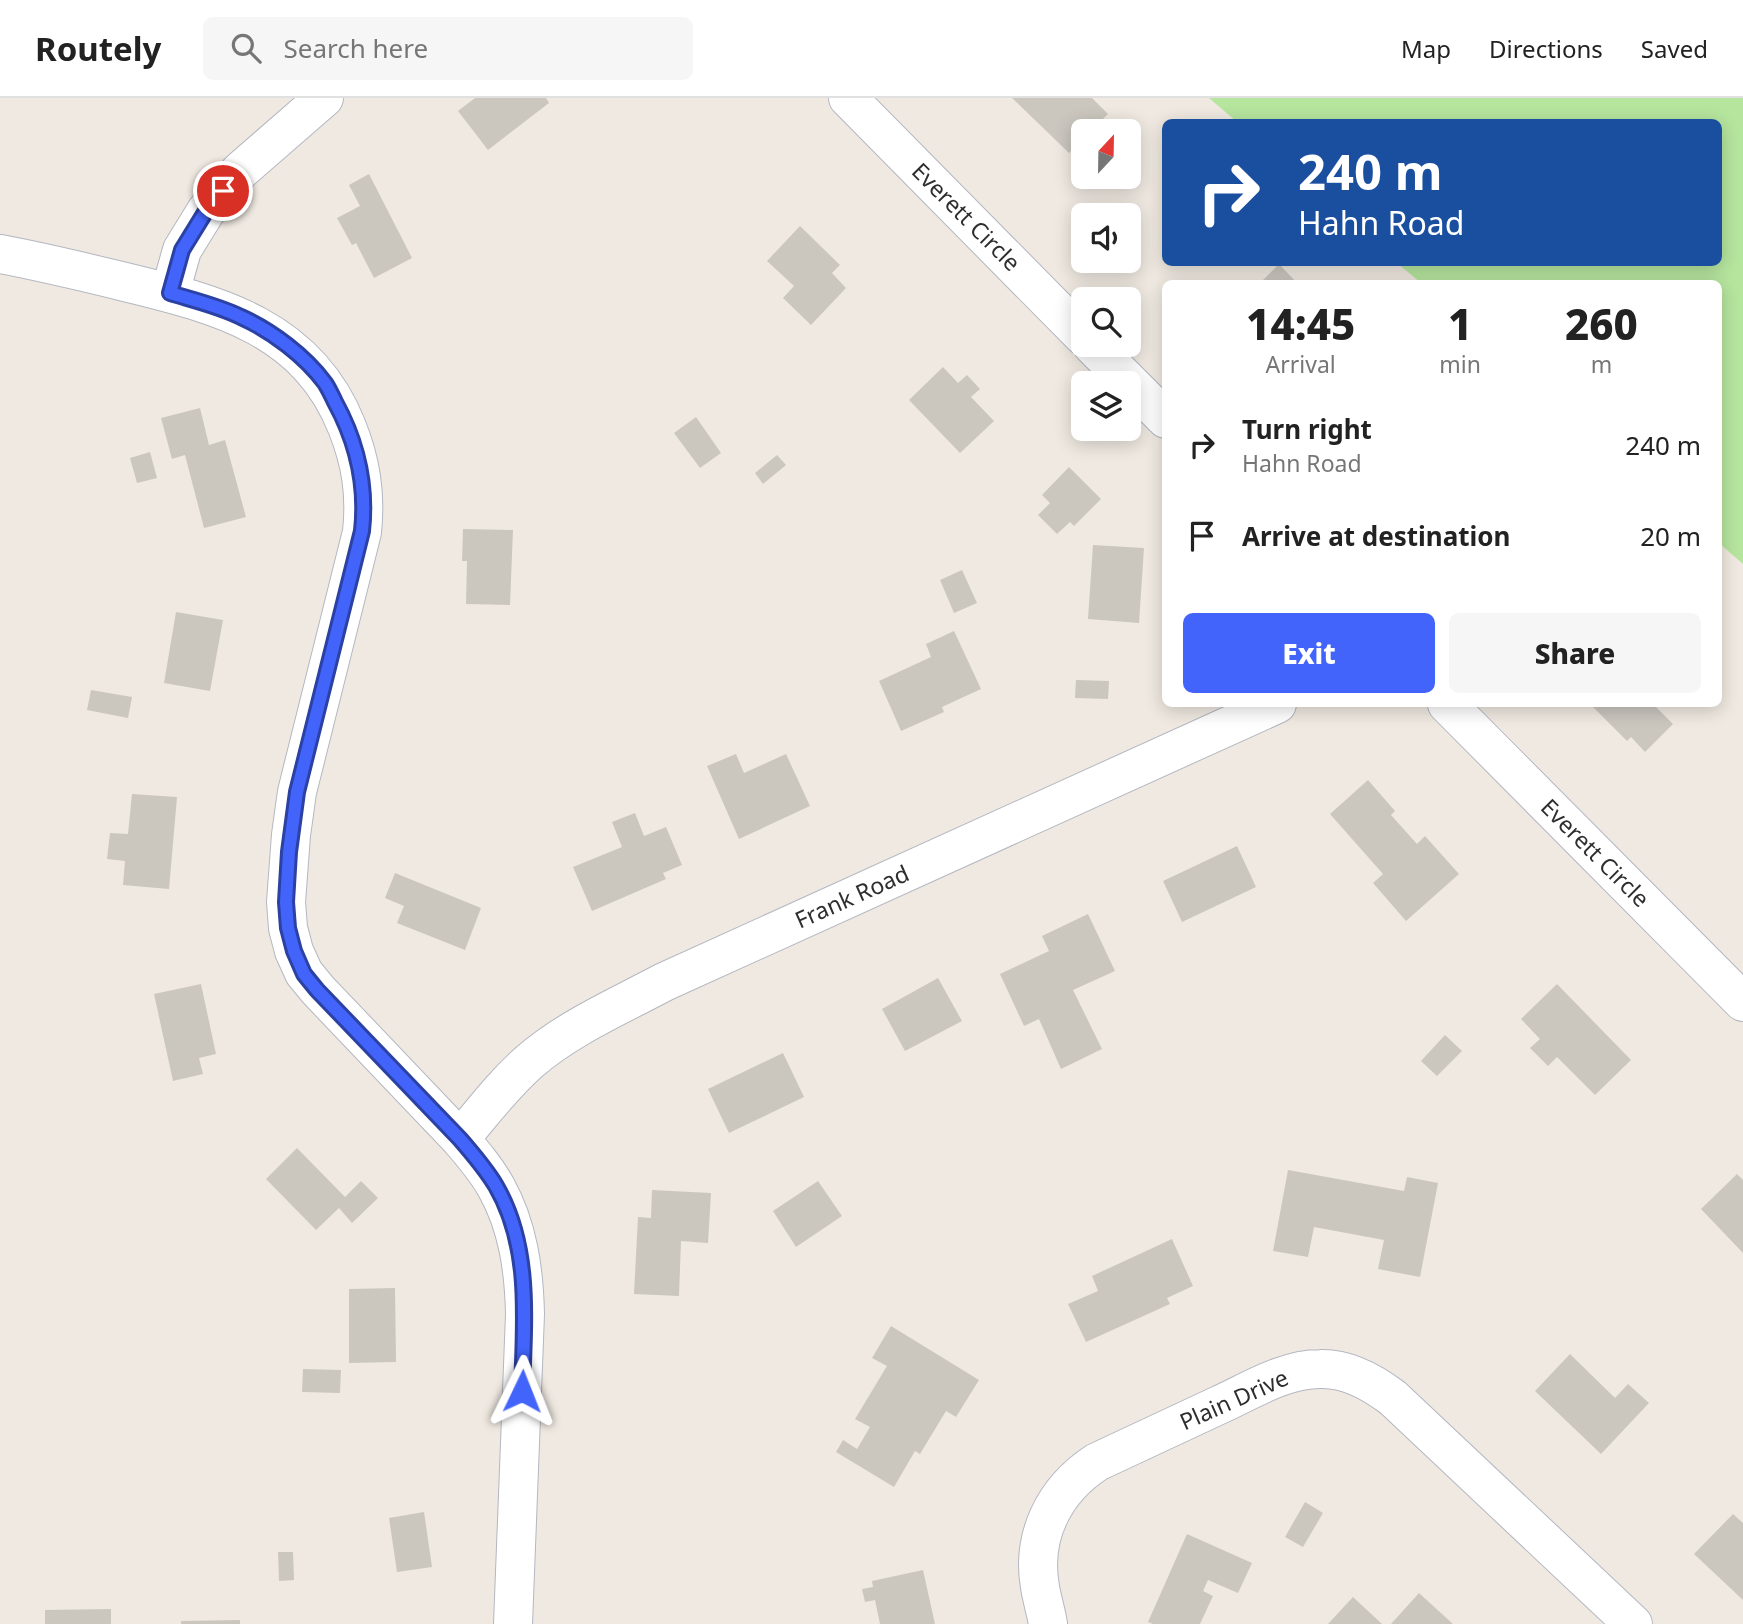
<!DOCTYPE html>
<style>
:root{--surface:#fff;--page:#f6f6f6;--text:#222;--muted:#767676;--line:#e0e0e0;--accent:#4264fb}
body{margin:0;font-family:"Noto Sans",sans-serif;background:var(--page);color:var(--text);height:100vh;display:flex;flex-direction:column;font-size:26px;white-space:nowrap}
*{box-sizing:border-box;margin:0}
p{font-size:23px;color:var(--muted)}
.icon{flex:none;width:38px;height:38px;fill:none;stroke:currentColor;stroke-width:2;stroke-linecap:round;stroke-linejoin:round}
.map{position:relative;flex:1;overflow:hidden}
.drawer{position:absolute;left:1162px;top:182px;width:560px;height:427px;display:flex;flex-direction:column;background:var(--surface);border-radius:10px;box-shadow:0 4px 18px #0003}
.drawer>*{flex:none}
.top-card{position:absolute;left:1162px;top:21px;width:560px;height:147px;border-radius:10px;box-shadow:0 4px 18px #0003;background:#1a4fa0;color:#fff;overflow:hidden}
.needle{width:46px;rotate:22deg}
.fabs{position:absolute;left:1071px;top:21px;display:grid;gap:14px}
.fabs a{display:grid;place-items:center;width:70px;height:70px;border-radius:10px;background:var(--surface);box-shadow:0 4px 18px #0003;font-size:35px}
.pin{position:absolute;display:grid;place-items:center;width:60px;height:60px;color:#fff;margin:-30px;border:4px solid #fff;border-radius:50%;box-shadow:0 2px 7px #0007}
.me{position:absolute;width:77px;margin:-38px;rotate:2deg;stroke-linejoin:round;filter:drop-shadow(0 0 5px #0008)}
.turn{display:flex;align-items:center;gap:24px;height:147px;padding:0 21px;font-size:32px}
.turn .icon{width:91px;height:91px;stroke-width:2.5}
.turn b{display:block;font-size:49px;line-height:60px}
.eta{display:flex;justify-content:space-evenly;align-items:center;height:119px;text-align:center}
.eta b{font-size:42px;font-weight:800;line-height:49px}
.cta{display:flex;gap:14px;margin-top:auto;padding:14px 21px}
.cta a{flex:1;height:80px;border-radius:10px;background:var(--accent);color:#fff;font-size:28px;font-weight:800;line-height:80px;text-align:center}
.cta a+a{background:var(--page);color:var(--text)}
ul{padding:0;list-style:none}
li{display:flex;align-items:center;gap:21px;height:91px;padding:0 21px}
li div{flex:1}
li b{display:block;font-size:26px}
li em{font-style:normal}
header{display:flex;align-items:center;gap:42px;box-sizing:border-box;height:98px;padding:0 35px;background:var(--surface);border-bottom:2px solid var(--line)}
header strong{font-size:33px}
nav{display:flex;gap:38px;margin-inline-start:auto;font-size:24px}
.search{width:490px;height:63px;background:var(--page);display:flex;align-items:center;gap:18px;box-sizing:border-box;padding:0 24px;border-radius:10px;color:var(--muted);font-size:26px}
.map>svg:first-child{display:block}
</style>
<header>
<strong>Routely</strong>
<div class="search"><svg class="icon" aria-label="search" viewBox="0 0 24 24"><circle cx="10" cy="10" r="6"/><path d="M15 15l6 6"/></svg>Search here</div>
<nav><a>Map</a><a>Directions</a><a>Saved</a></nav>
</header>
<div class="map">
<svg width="1743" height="1526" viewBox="0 0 1743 1526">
<rect width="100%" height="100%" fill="#efe9e1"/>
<path fill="#b6e59e" d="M1209,0h534v466l-24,-21 -1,-259 -297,-1 -24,-20 321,-1v-140h-481z"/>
<path fill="#cbc7bf" d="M475,0h71l3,5 -61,47 -30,-39z
M1012,0h80l16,16 -17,17h-8v8l-14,14z
M369,76l43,84 -38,20 -18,-35 -4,2 -15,-27 23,-12 -11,-21z
M800,128l40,39 -8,8 14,15 -35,37 -28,-27 11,-12 -27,-25z
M1279,166l19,20h-39z
M943,269l15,16 9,-8 13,14 -9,8 23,24 -34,32 -51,-53z
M200,310l9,37 16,-5 21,77 -42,11 -19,-73 -13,4 -11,-41z
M696,319l25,36 -21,15 -26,-35z
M150,354l7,26 -20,5 -7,-25z
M777,357l9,10 -23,19 -8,-11z
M1069,369l32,32 -27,27 -4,-4 -13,12 -19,-19 12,-12 -8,-8z
M463,431l50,1 -3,75 -44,-1 1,-43h-5z
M1093,447l51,3 -5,75 -51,-4z
M962,472l15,33 -23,10 -14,-33z
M176,514l47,8 -13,71 -46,-8z
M954,533l27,58 -39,18 2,5 -43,19 -22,-50 52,-24 -5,-13z
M1076,582l33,1 -1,18 -33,-1z
M91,592l41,7 -4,21 -41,-8z
M1590,606h69l-3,3 17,17 -28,28 -14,-15 -4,4z
M736,656l8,19 42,-19 24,52 -71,33 -32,-73z
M1368,682l27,31 -4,4 26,29 8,-8 34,38 -53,47 -33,-38 10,-9 -53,-60z
M132,696l45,3 -8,92 -46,-4 2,-24 -18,-2 3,-26 18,1z
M635,715l9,23 22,-9 16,38 -19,8 3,6 -74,32 -19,-44 49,-20 -10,-25z
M1237,748l19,41 -74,35 -19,-41z
M395,775l86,35 -16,42 -68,-27 7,-17 -19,-8z
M1088,816l27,57 -42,19 29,59 -41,20 -22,-50 -15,7 -24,-52 49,-23 -7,-15z
M938,880l24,43 -57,30 -23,-42z
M201,886l15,70 -17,4 4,16 -30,7 -19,-87z
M1557,886l74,76 -36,35 -38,-38 -9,9 -18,-18 10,-9 -19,-20z
M1445,937l17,16 -25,25 -16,-15z
M783,955l21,44 -75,36 -21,-44z
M297,1050l48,49 16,-16 17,17 -26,25 -13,-15 -23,22 -50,-51z
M1288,1072l116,21 3,-14 31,6 -18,94 -42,-8 6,-29 -70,-13 -6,30 -35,-6z
M1737,1076l6,6v73l-42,-44z
M818,1083l24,35 -46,31 -23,-36z
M652,1092l59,3 -3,50 -27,-2 -2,55 -45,-2 4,-77 13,1z
M1172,1141l21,47 -26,12 3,6 -84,38 -18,-38 30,-13 -6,-15z
M395,1190l1,74 -47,1v-74z
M891,1228l88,54 -23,37 -10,-6 -26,43 -5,-3 -21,36 -58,-35 7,-12 14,9 13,-22 -15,-8 32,-53 -15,-8z
M1570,1256l45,44 13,-14 21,19 -48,51 -66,-63z
M303,1271l38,1 -1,23 -38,-1z
M1305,1404l18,11 -20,34 -18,-10z
M424,1414l8,55 -35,5 -8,-54z
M1733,1416l10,9v77l-49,-46z
M1187,1436l65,29 -14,30 -30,-13 -5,11 10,5 -13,28h-47l-5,-2z
M278,1454h15l1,28 -15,1z
M923,1472l12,54h-55l-5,-24 -10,2 -3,-13 11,-2 -1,-6z
M1419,1495l34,31h-62z
M1353,1499l29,27h-54z
M111,1511v15h-66v-14z
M240,1522v4h-59v-3z"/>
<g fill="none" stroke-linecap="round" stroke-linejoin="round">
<g stroke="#b4b7c1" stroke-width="40">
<path id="minor" d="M848,0l235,238
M0,156c42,8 84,18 125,28 95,23 183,46 222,145 14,35 19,67 15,105l-65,260 -6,43 -5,67 2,26 6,23 10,22 14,17 142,149c13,15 26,30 36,48 22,39 28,83 29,127l-12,310
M170,195l12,-43 24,-39 34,-40 84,-73
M1092,247l74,74
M1447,606l296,298
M460,1041c22,-26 43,-54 69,-77 39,-34 90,-56 135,-80l613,-278
M1048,1526c-2,-12 -6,-25 -8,-37 -9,-51 14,-97 57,-125 40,-19 81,-38 122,-57 31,-14 65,-36 101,-36 27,-1 52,13 73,29l240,226"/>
</g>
<use href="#minor" stroke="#fff" stroke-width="38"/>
</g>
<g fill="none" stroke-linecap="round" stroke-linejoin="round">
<g stroke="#2b41a3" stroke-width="18">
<path id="route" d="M223,93l-17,20 -24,39 -12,43c23,7 49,13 71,24 31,14 64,39 84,66 4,6 7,13 10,19 23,42 32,83 27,129l-65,261 -8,60 -3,50 2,26 6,23 10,23 13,16 143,149c13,15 26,30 36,47 36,62 28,136 26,205"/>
</g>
<use href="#route" stroke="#4264fb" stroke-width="12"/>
</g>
<g text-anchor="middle" stroke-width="5" stroke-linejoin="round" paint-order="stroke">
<g font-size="23" fill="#2e2e2e" stroke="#fff">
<text transform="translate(966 119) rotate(45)" y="8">Everett Circle</text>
<text transform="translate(1595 755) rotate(45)" y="8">Everett Circle</text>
<text transform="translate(852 799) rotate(-24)" y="8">Frank Road</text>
<text transform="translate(1234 1302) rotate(-24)" y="8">Plain Drive</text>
</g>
</g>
</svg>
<div class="fabs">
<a><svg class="needle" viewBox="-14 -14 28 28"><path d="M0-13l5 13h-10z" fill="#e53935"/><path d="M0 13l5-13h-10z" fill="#767676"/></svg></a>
<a><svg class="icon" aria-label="sound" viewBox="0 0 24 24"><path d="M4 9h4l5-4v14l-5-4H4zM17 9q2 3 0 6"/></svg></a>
<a><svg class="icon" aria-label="search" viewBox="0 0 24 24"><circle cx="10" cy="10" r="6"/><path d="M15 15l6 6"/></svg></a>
<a><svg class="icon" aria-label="layers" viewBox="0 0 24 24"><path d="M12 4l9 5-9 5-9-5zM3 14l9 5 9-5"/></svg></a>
</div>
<div class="pin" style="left:223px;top:93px;background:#d93025"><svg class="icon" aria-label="arrive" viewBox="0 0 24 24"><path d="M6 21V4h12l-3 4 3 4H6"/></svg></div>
<svg class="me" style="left:522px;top:1293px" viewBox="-20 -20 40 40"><path d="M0-17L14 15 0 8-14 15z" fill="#4264fb" stroke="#fff" stroke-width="4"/></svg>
<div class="top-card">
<div class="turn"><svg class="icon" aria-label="right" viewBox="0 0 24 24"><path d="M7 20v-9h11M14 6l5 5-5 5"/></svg><div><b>240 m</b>Hahn Road</div></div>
</div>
<section class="drawer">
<div class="eta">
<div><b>14:45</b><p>Arrival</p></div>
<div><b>1</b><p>min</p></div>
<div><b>260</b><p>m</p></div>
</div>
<ul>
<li><svg class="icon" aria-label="right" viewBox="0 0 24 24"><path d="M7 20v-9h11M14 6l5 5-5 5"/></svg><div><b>Turn right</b><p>Hahn Road</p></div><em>240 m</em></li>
<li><svg class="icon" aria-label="arrive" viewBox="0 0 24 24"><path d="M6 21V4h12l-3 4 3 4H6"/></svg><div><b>Arrive at destination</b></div><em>20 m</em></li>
</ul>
<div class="cta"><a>Exit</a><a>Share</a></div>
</section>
</div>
